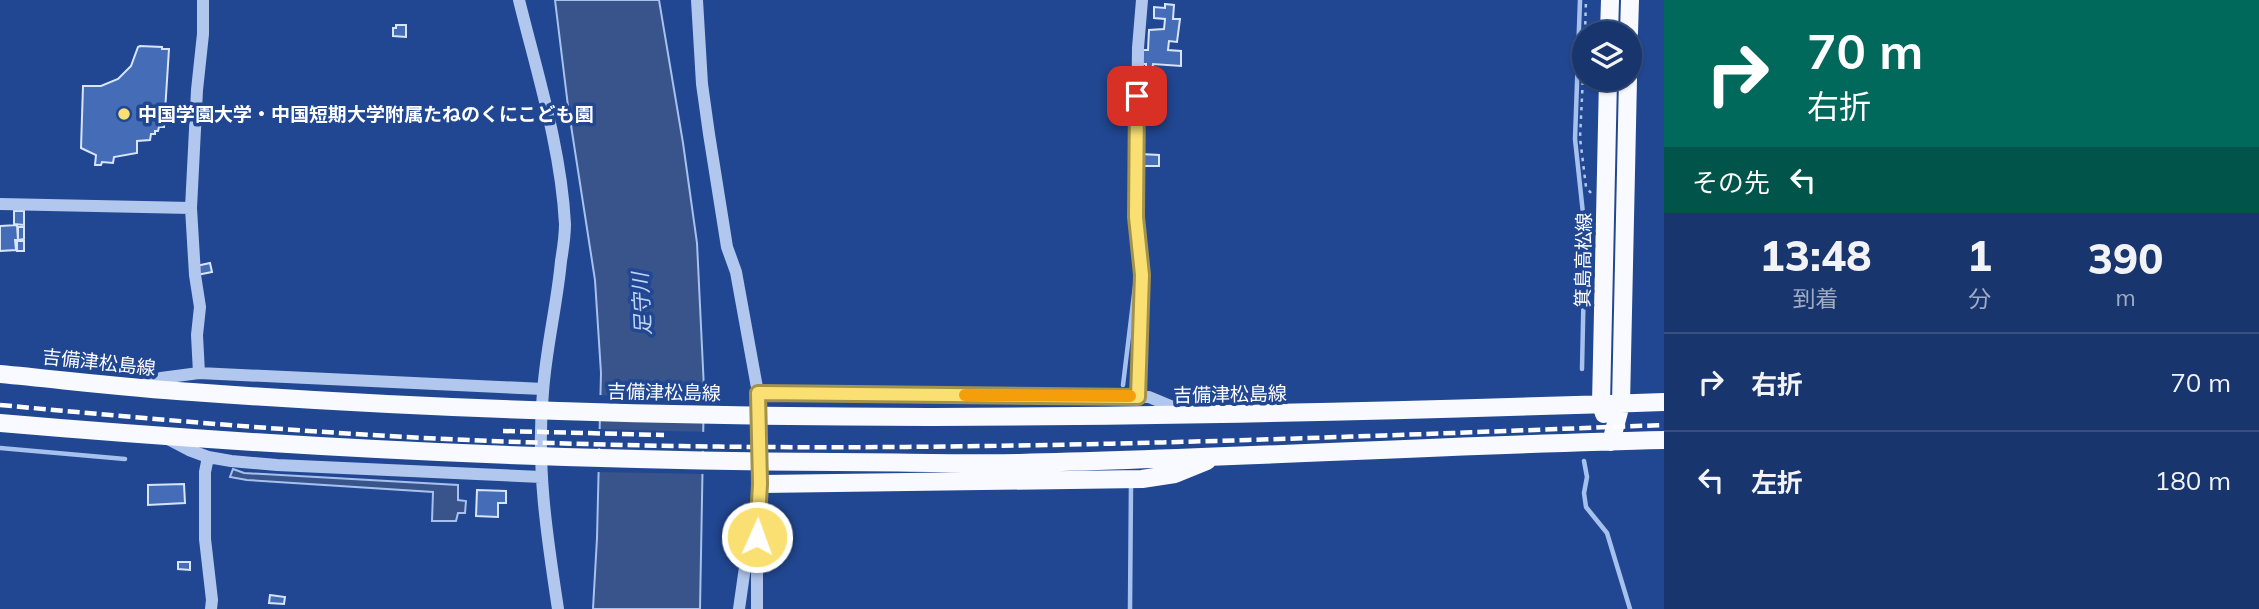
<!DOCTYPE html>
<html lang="ja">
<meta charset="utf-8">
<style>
:root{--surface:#19356e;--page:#264076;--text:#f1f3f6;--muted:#9fabc2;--line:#375081}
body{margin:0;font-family:Mulish,"Noto Sans JP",sans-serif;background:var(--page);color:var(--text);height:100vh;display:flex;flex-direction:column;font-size:26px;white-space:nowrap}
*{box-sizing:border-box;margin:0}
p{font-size:23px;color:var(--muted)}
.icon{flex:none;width:38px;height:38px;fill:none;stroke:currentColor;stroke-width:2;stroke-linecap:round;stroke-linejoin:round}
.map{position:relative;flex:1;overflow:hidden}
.details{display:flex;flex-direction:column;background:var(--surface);width:595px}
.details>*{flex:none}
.banner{background:#00695c;color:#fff;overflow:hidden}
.fabs{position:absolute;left:1572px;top:21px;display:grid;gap:14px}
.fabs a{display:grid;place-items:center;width:70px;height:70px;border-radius:50%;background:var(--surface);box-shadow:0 2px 5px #0004,0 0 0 2px var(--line);font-size:35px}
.pin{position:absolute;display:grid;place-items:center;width:60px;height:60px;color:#fff;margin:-30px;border-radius:14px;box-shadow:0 4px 10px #0006}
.me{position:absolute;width:77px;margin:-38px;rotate:2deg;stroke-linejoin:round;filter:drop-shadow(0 0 5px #0008)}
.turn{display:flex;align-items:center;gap:24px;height:147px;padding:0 28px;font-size:32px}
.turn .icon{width:91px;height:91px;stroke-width:2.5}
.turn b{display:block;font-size:49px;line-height:60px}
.then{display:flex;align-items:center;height:66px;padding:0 28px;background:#0003;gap:14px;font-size:26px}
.eta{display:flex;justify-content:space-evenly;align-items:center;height:119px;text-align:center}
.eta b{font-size:42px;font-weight:800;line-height:49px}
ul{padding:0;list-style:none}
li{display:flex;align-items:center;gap:21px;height:98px;padding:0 28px;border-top:2px solid var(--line)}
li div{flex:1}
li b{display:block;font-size:26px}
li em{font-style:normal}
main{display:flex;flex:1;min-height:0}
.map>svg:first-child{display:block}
</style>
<main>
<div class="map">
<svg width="1664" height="609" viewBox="0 0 1664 609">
<rect width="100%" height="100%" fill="#214792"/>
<path fill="#38548b" stroke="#a6c1ee" stroke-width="2" d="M555,0h104l24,143 14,100 7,146 -4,220h-107l4,-71 4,-165 -6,-93 -27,-174z
M233,469l11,4 214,12v15l8,1 -1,12h-7l-2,8h-24l1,-29 -186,-12 -17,-3z"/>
<path fill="#214792" d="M597,395l110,3v24l-110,-3z
M597,429l110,3v19l-111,-3z
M596,451l111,3 -1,20 -110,-2z"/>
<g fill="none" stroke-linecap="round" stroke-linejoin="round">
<path stroke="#a6c1ee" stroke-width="4.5" d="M1580,0l-5,139 10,93 -3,137
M1123,385l13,-107
M0,448l125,11
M1584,461l3,16 -3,16 2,14 21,26 23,76
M1130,609l1,-125"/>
</g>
<path fill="#456db7" stroke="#d8e4fa" stroke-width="2" d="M1165,4l9,1 -1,14h7l-3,23 -8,-1 -1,9 13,1v15l-28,-2 -1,10 -6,-1v-9h-4l1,-14h5l1,-20 15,-1 1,-10 -11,-1v-11l11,1z
M396,25h10v12l-13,-1v-8h3z
M140,46l22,1v2h7l-5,78h-5l-1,4h-3v3h-4l-1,6 -13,1v12l-23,4 -1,6 -11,-1 -1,3h-6l1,-10 -15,-7 2,-62h18l17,-7 13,-13 7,-19z
M1141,154l18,1v11h-18z
M14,211h10v14l-10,-1z
M17,225l1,15h-3l1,10 -16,1v-25z
M18,227h6v12l-6,1z
M17,241h7v10h-7z
M210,263l2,9 -15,3 -1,-9z
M184,484l1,19 -37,2v-20z
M477,490l29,1v12h-8v14l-22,-1z
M178,562h12v8l-12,-1z
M270,595l15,2 -1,7 -15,-1z"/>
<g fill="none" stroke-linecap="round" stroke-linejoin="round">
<path stroke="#b2c7ed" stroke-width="2.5" stroke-dasharray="3.5 5" stroke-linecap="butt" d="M1585,33l1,-33
M1584,56l-4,82 6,49 5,6"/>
<path stroke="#b2c7ed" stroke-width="12" d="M519,0c18,73 42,148 46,224 0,12 -2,25 -4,37 -4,44 -15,87 -18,131 -7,74 4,145 15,217
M697,0l5,84 7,50 18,113 9,25 22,121 2,91 -3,29v96
M0,204l191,4 6,-118 6,-56v-34
M191,208l4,67 5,32 -3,28 2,38
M138,387l23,-9 38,-5 344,16
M758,393l391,4 36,15
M1138,396l4,-121 -6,-58 2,-169 4,-48
M168,439l21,11 19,7 23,4 46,4 264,12
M208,457l-3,15v67l7,61 -1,9
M739,609l9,-63 4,-16"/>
<path stroke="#f9faff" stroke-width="18" d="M1609,33l1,-33
M1629,33l1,-33
M0,374c64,6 128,14 192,18 489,36 982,27 1472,10
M1604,414l-3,-10 7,-325
M0,423c278,24 556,38 836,39 61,0 123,2 184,1 215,-5 429,-18 644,-23
M1611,442l10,-38 7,-325
M760,484l382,-5 33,-5 32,-13"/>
<path stroke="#fff" stroke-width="4.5" stroke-dasharray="12 5" stroke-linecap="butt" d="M0,405c183,17 367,33 551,38 371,12 742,-4 1113,-18
M503,431l161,4"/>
</g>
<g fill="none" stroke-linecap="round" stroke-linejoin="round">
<g stroke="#a2924b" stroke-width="18">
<path id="route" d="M757,537l3,-53 -2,-91 380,4 4,-122 -6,-58 1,-121"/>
</g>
<use href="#route" stroke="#fae073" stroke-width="12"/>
<path stroke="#f59e0b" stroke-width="12" d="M965,395l165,1"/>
</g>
<circle fill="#fae073" stroke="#214792" stroke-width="2.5" cx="124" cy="114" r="7"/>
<g text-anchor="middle" stroke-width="7" stroke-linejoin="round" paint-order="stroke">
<g font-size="19" font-weight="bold" fill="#fff" stroke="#214792" text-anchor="start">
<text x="138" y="121">中国学園大学・中国短期大学附属たねのくにこども園</text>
</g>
<g font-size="19" fill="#fff" stroke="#214792">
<text transform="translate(1583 260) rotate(-89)" y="7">箕島高松線</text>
<text transform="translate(99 362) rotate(6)" y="7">吉備津松島線</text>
<text transform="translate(664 392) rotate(1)" y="7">吉備津松島線</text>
<text transform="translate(1230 394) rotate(-1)" y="7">吉備津松島線</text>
</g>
<g font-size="21" font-style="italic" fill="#bed2f4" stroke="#214792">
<text transform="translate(642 304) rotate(-93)" y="7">足守川</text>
</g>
</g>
</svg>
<div class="fabs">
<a><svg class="icon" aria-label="layers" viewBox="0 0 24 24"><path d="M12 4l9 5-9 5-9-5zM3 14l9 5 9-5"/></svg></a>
</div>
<div class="pin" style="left:1137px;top:96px;background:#d93025"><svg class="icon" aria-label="arrive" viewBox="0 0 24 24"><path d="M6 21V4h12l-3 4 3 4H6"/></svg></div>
<svg class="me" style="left:757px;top:537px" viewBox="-20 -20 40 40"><circle r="17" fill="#fae073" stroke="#fff" stroke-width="3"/><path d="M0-11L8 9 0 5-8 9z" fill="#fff"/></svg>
</div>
<section class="details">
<div class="banner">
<div class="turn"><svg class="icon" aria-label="right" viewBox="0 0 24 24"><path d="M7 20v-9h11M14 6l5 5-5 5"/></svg><div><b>70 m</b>右折</div></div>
<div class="then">その先<svg class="icon" aria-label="left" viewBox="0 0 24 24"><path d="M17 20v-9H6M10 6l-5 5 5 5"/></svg></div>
</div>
<div class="eta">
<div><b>13:48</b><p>到着</p></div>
<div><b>1</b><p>分</p></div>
<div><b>390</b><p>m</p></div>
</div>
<ul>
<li><svg class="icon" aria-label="right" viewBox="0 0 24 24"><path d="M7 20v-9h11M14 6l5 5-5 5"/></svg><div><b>右折</b></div><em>70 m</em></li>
<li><svg class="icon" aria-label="left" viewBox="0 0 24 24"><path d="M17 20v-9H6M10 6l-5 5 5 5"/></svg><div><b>左折</b></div><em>180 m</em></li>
</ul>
</section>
</main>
